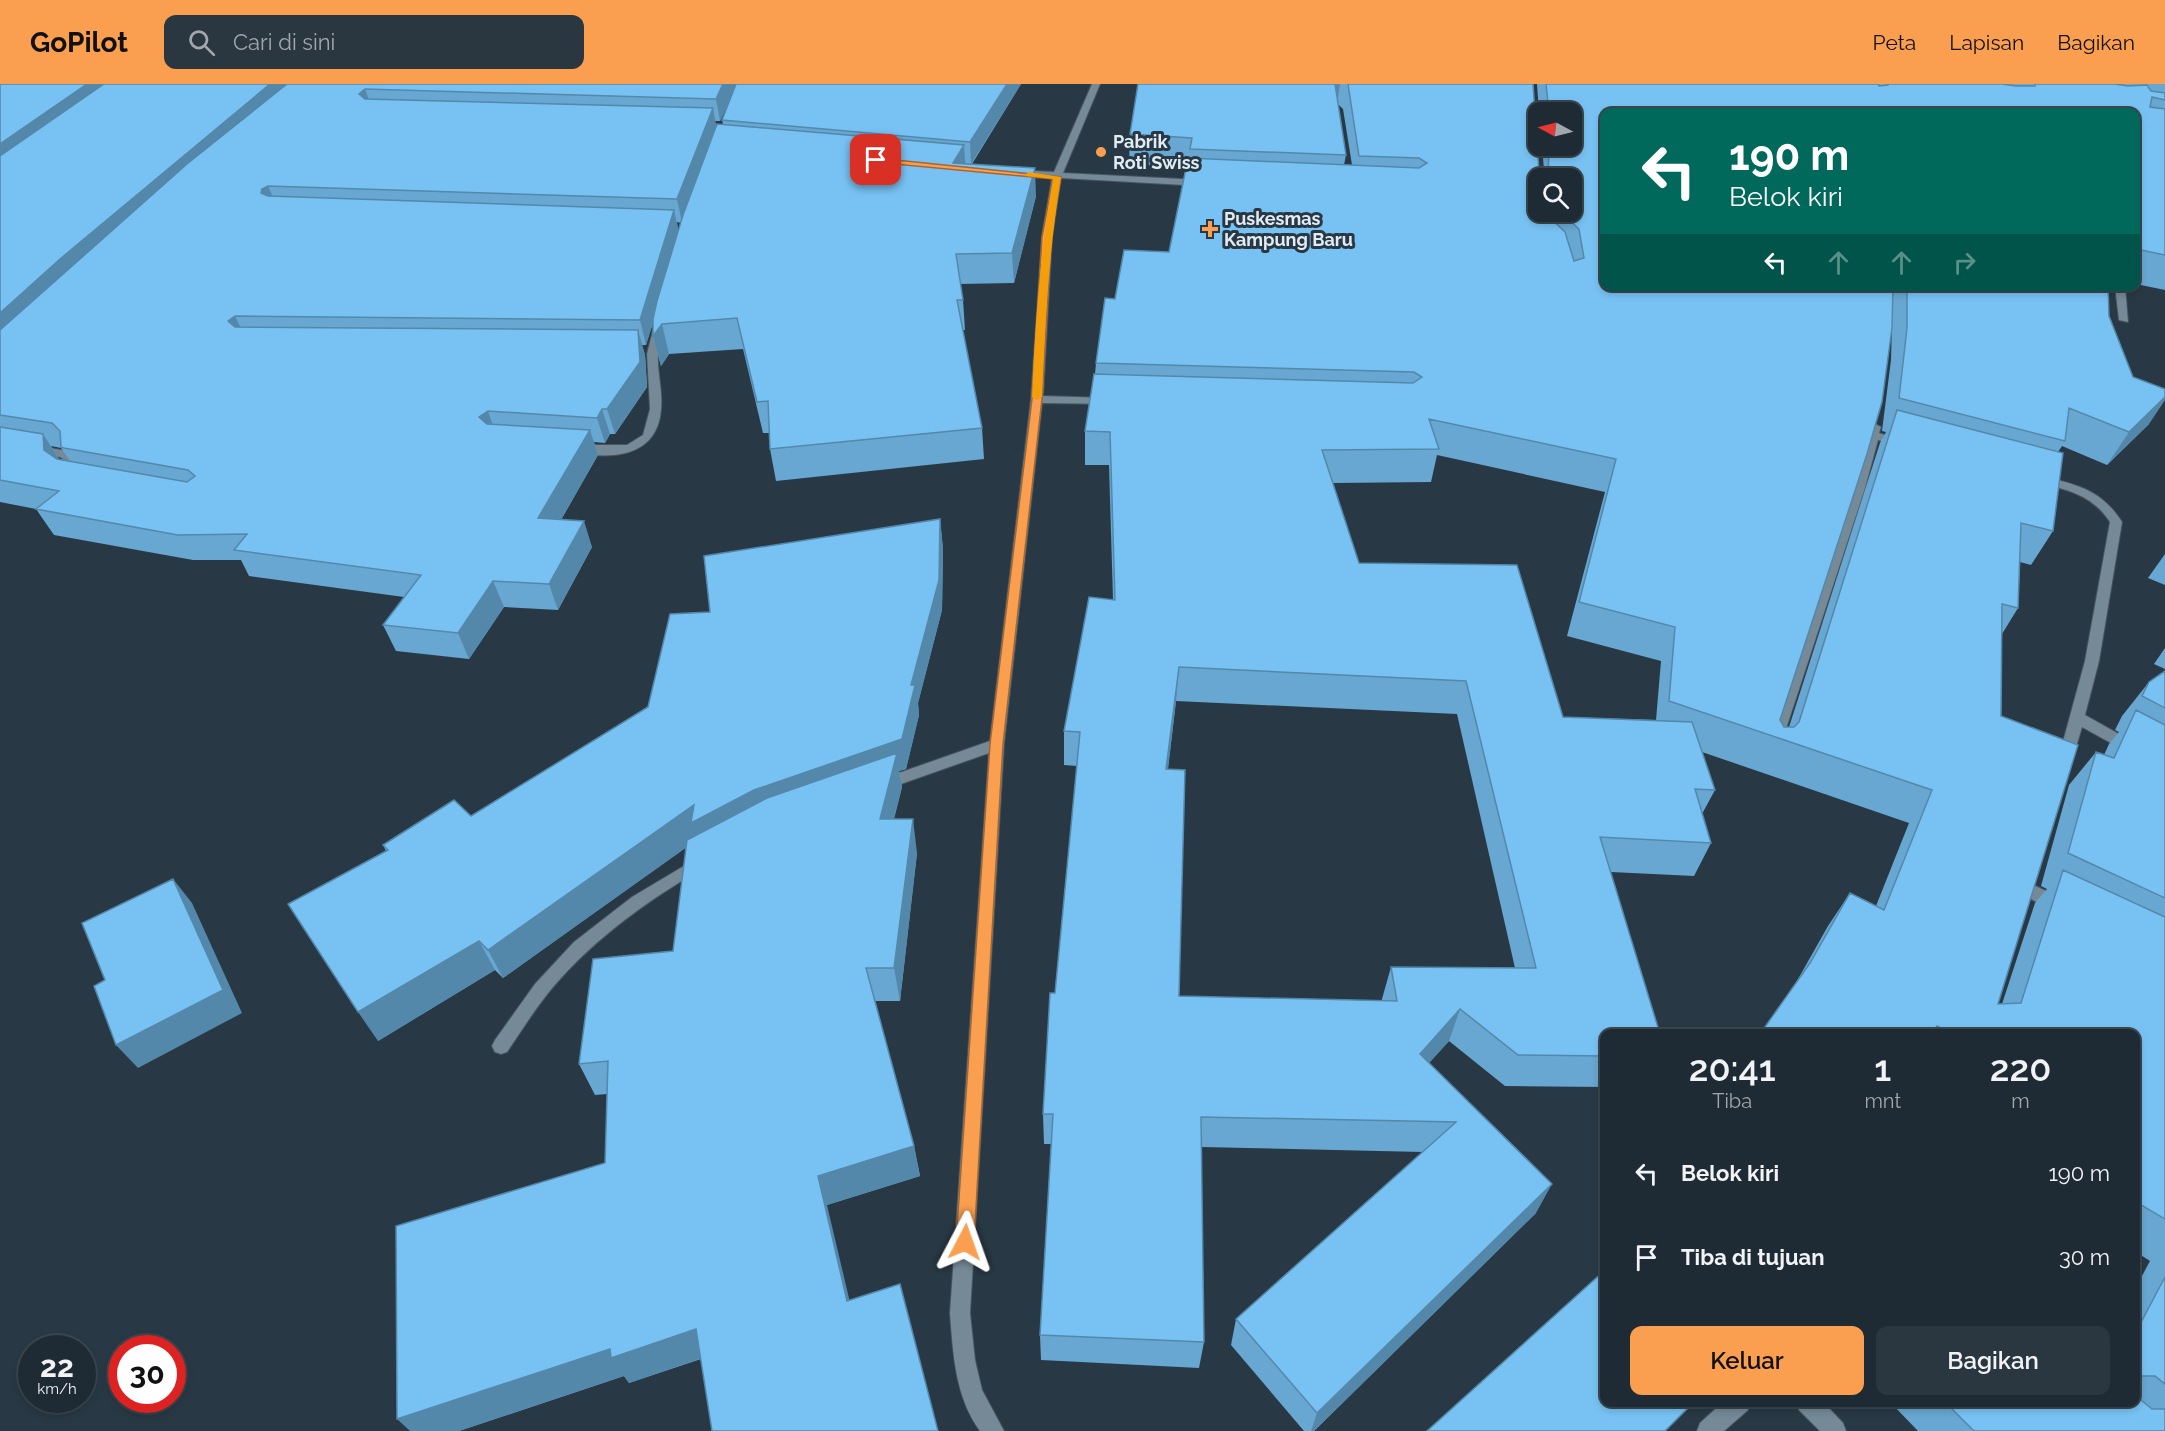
<!DOCTYPE html>
<html lang="id">
<style>
:root{--surface:#1e2b34;--page:#2b3740;--text:#f1f3f6;--muted:#a1a7ac;--line:#3c474f;--accent:#fa9f4f}
body{margin:0;font-family:Raleway,sans-serif;background:var(--page);color:var(--text);height:100vh;display:flex;flex-direction:column;font-size:22px;white-space:nowrap}
*{box-sizing:border-box;margin:0}
p{font-size:20px;color:var(--muted)}
.icon{flex:none;width:33px;height:33px;fill:none;stroke:currentColor;stroke-width:2;stroke-linecap:round;stroke-linejoin:round}
.map{position:relative;flex:1;overflow:hidden}
.side{position:absolute;left:1600px;top:945px;width:540px;height:378px;display:flex;flex-direction:column;background:var(--surface);border-radius:12px;box-shadow:0 3px 9px #0003,0 0 0 2px var(--line)}
.side>*{flex:none}
.guide{position:absolute;left:1600px;top:24px;width:540px;height:183px;border-radius:12px;box-shadow:0 3px 9px #0003,0 0 0 2px var(--line);background:#00695c;color:#fff;overflow:hidden}
.needle{width:39px;rotate:277deg}
.controls{position:absolute;left:1528px;top:18px;display:grid;gap:12px}
.controls a{display:grid;place-items:center;width:54px;height:54px;border-radius:12px;background:var(--surface);box-shadow:0 3px 9px #0003,0 0 0 2px var(--line);font-size:30px}
.speed{position:absolute;left:18px;top:1251px;display:flex;gap:12px;font-size:30px;font-weight:700;text-align:center}
.speed>*{display:grid;place-content:center;width:78px;height:78px;border-radius:50%;background:var(--surface);box-shadow:0 3px 9px #0003,0 0 0 2px var(--line);line-height:1}
.speed small{font-size:15px;font-weight:400}
.speed .limit{border:9px solid #d22;background:#fff;color:#111}
.pin{position:absolute;display:grid;place-items:center;width:51px;height:51px;color:#fff;margin:-26px;border-radius:12px;box-shadow:0 3px 9px #0006}
.me{position:absolute;width:66px;margin:-33px;rotate:4deg;stroke-linejoin:round;filter:drop-shadow(0 0 4px #0008)}
.turn{display:flex;align-items:center;gap:21px;height:126px;padding:0 30px;font-size:27px}
.turn .icon{width:78px;height:78px;stroke-width:2.5}
.turn b{display:block;font-size:42px;line-height:51px}
.lanes{display:flex;align-items:center;height:57px;padding:0 30px;background:#0003;justify-content:center;gap:30px;direction:ltr}
.lanes .off{opacity:.35}
.eta{display:flex;justify-content:space-evenly;align-items:center;height:102px;text-align:center}
.eta b{font-size:36px;font-weight:600;line-height:42px}
.primary-button{display:flex;gap:12px;margin-top:auto;padding:12px 30px}
.primary-button a{flex:1;height:69px;border-radius:12px;background:var(--accent);color:#111;font-size:24px;font-weight:600;line-height:69px;text-align:center}
.primary-button a+a{background:var(--page);color:var(--text)}
ul{padding:0;list-style:none}
li{display:flex;align-items:center;gap:18px;height:84px;padding:0 30px}
li div{flex:1}
li b{display:block;font-size:22px}
li em{font-style:normal}
header{display:flex;align-items:center;gap:36px;box-sizing:border-box;height:84px;padding:0 30px;background:var(--accent);color:#111}
header strong{font-size:28px}
nav{display:flex;gap:33px;margin-inline-start:auto;font-size:21px}
.search{width:420px;height:54px;background:var(--page);display:flex;align-items:center;gap:15px;box-sizing:border-box;padding:0 21px;border-radius:12px;color:var(--muted);font-size:22px}
.map>svg:first-child{display:block}
</style>
<header>
<strong>GoPilot</strong>
<div class="search"><svg class="icon" aria-label="search" viewBox="0 0 24 24"><circle cx="10" cy="10" r="6"/><path d="M15 15l6 6"/></svg>Cari di sini</div>
<nav><a>Peta</a><a>Lapisan</a><a>Bagikan</a></nav>
</header>
<div class="map">
<svg width="2165" height="1347" viewBox="0 0 2165 1347">
<rect width="100%" height="100%" fill="#283945"/>
<g fill="none" stroke-linecap="round" stroke-linejoin="round">
<g stroke="#46555f" stroke-width="2">
<path id="minor" d="M1092,0h8l-37,89 139,7 5,3 -5,3 -141,-8 -9,59 -9,159 66,2 6,3 -6,3 -67,-1 -38,341 -34,569 5,47 7,30 22,41h-24c-25,-34 -27,-78 -30,-118l39,-560 -108,38 -5,-2 -3,-4 3,-4 114,-40 41,-342 11,-162 10,-59 -36,-2 -5,-3 5,-3 38,2z
M2115,202h10l3,36 -9,-2z
M660,235l5,3c-2,11 -6,21 -7,32 -1,19 5,37 3,56 -4,47 -49,50 -87,42l-2,-3 6,-4h49l16,-10 7,-26 -3,-55 8,-32z
M1875,340l6,3 -2,6 30,10 -6,4 -25,-7 -13,48 -83,253 -2,4h-10l-2,-4 85,-253 16,-61z
M0,356l68,11 7,7 -2,19h-8l-2,-18 -3,-2 -60,-9z
M2039,391c37,10 61,13 83,47l-23,139 -14,54 80,45v13l-83,-46 -11,37 -5,2 -8,-6 27,-99 25,-139c-18,-28 -45,-33 -75,-40v-6z
M699,773l6,2 2,4 -2,4c-57,33 -110,71 -152,120 -17,20 -31,43 -46,65l-6,2 -6,-2 -3,-6 3,-6 40,-56 39,-42 58,-45z
M2029,799l37,17 2,5 -2,5c-13,4 -31,-10 -43,-15l-2,-5 2,-5z
M1723,1318h28l-3,8 -24,21h-27l3,-8z
M1796,1318h27l20,21 3,8h-26l-21,-21z"/>
</g>
<use href="#minor" fill="#758997" fill-rule="evenodd"/>
</g>
<path fill="#67a7d1" fill-rule="evenodd" d="M0,0h1021l-49,80 64,32 -22,87 -54,1 3,16 2,30h-2l19,98 2,31 -208,22 -6,-32 -1,-16h-6l-20,-84 -74,5 -8,12 -8,-30v-13l-7,22h-4l3,10 2,32 -32,47h-5l-5,9 -11,-1 4,13 -37,65 31,27 -34,63 -54,-3 -35,52 -73,-8 -13,-26 21,-28 -155,-21 -8,-16h-48l-139,-25 -18,-26 -36,-7zM732,11l-10,25 1,4 -7,3 -1,-6h5zM677,138l4,1 -3,8zM51,362l10,2 9,13 -11,-2z
M1138,0h395l6,87 4,2 1,-3 -2,-24h30v-34h-33l-2,-28h628v206l-29,-6v-172h-531l175,608 4,7h5l91,-284 6,-11 -4,-1 9,-71 2,-74h215l1,30 40,108 -42,41 -45,-19 -4,6 -5,79 -22,34 -11,-3 -2,46 -16,26 -4,370h4l33,-101 12,-14 -6,-3 28,-101 27,-33 8,3 5,-11 10,-12 -4,-2 7,-14 27,-34 16,-11v760h-247l-28,-29h246v-115l14,-26 -14,-9v-218h-376l33,-46 35,-62 22,-33 26,13 33,-83 -207,-71 13,38 -13,24 9,29 -17,33 -83,-4 -6,162v53l-100,-1 -56,-45 -20,22 107,150 -222,218h-10l-73,-86 5,-26 187,-167 -222,-5 3,195 -5,26 -158,-8 -1,-25 11,-191h-7l-1,-30 34,-348 -13,-1v-34l49,-132 -4,-134h-24v-34l10,-57 1,-11 19,-64 54,-47 17,-84 -57,-4 1,-30zM1338,20l5,5 9,56h-8l2,-10zM1539,94h33v34h-25l1,3 -9,-3zM1437,371l168,37 -38,144 94,25 -5,59 -93,-3 -204,-154 -26,-80 98,-1zM1176,617l281,13 58,254 -124,-1 -9,32v2l-203,-5 -11,-227z
M940,435l3,30 -1,61 -24,93 1,12 -13,54 -7,2 3,16 -8,32 23,34 -17,148h-25l39,145 6,30 -93,29 -126,154 -72,24 -5,-7 -165,55h-49l195,-268 2,-69 -12,1 -16,-31 94,-113 13,-104 -183,131 -8,-8 -117,71 8,-190 -3,-6 88,-29 177,-109 62,-95z
M2165,470v31l-17,-7z
M2165,564v21l-11,-5z"/>
<path fill="#5488aa" d="M87,0h41l-128,92v-32z
M270,0h36l-306,268v-39l60,-54z
M723,0h13l-16,37 -4,-22z
M1007,0h14l-50,80 -1,-22z
M1334,0h6l-3,20z
M365,5l8,22 -14,-17z
M713,24l4,22 -35,93 -5,-24z
M964,61l2,28 -13,-10z
M1035,84l1,28 -22,87 -2,-30z
M268,102l10,23 -17,-16 1,-4z
M674,126l5,23 -33,112 -6,-25z
M235,232l12,25 -19,-20z
M662,240l7,30 -8,12 -8,-30z
M638,246l7,25 2,32 -32,47 -8,-25z
M2165,313v3l-16,24 -42,41 22,-33z
M602,325l8,25 -5,9 -8,-25z
M488,327l9,26 -18,-20z
M590,346l8,25 -51,89 -9,-26z
M43,350l16,25 2,17 -17,-26z
M940,435l3,30 -1,61 -24,93 1,12 -13,54 -7,2 3,16 -17,66 -188,-13 -194,138 -15,-28 206,-145 217,-120z
M584,437l8,26 -34,63 -9,-26z
M493,497l11,26 -35,52 -11,-26z
M1179,583l-3,34 -12,101 2,-33z
M913,735l4,34 -17,148 -6,-33z
M173,795l19,24 50,110 -104,55 -22,-23z
M479,857l16,29 -117,71 -20,-29z
M1460,925l-11,32 -40,44 11,-31z
M914,1062l6,30 -93,29 29,123 -9,-27 -29,-125z
M1552,1100l-16,29 -222,218h-3l6,-18z
M696,1245l15,26 -82,28 -5,-7 -165,55h-49l-13,-12 213,-70z"/>
<path fill="#78c2f3" stroke="#5488aa" stroke-width="1.5" fill-rule="evenodd" d="M0,0h87l-87,60z
M104,0h166l-210,175 -60,54v-157z
M287,0h436l-7,15 -351,-10 -6,5 6,5 348,9 -36,91 -409,-13 -6,3 -1,4 7,3 406,14 -34,110 -405,-4 -7,5 7,6 403,3 2,32 -33,47h-5l-5,9 -109,-7 -9,6 8,7 103,6 -52,88 46,3 -35,63 -56,-3 -35,52 -75,-8 38,-50 -187,-25 13,-16 -69,1 -142,-26 23,-18 -59,-11v-53l43,7 1,16 13,9 130,23 8,-6 -7,-6 -124,-22 -3,-1 -1,-16 -8,-8 -52,-8v-85l187,-166z
M736,0h271l-37,58 -248,-22z
M1138,0h197l11,71 -156,-6 2,-11 -62,-4z
M1348,0h185l6,87 9,5 1,-25 3,-3 -1,-2h21v-34h-23l-3,-28h332l1,2 9,-1v-1h114l14,2h19v-2h80l13,2 19,-1 4,6 14,2v7l-13,-3 -2,10 15,2v146l-29,-6v-137h-531v174h288l-1,42 -10,74 -15,52 -87,266 4,7h10l5,-5 98,-312 166,43 -10,78 -32,-8 -3,85 -16,-4 -1,112 77,29 -80,259 23,-1 42,-133 102,47v302l-29,-17v-168h-184l-15,-8 -5,8h-172l50,-71 40,-70 34,17 48,-120 -263,-89 6,-74 -96,-25 37,-143 -187,-40 10,30 -117,1 37,113 158,2 46,152 129,5 23,68 -20,-1 16,54 -111,-6 60,197h-55v22l-87,-1 -58,-46 -40,45 132,130 -235,229 -81,-94 220,-197 -255,-5 3,225 -164,-7 13,-221h-10l7,-121h5l25,-261 -16,-1 25,-134 26,3 -5,-168 -25,-1 9,-57 319,9 9,-6 -8,-5 -318,-9 9,-65 10,1 9,-49 45,2 19,-94 231,10 8,-5 -8,-5 -60,-2zM1545,93l3,1h24v34h-11l18,17 5,29 -10,3 -9,-29 -21,-20h-5v-34h5zM1179,583l287,14 70,287 -145,-1 6,34 -218,-5 6,-226 -19,-1z
M717,40l247,21 -11,18 82,5 -23,85 -56,1 7,46h-6l25,128 -212,21 -2,-48 -11,1 -20,-84 -75,6 -9,12v-17l4,-18 26,-86z
M1907,202h201l1,30 24,61 32,12v8l-36,35 -60,-24 -4,33 -166,-43 8,-70z
M940,435l-1,61 -28,105h4l-13,54 -148,51 -63,33 3,-18 -206,145 -9,-9 -121,71 -70,-108 100,-54 -5,-5 71,-45 17,16 177,-109 22,-93 40,-2 -6,-56z
M2165,587v37l-23,-12 7,-14z
M2136,626l29,15v173l-97,-45 28,-101 18,6z
M897,669l-17,66h33l-19,149h-28l48,178 -96,30 29,125 53,-17 38,147h-226l-16,-102 -85,29 -1,-9 -213,70 -1,-193 209,-63 3,-102 -29,3 14,-105 80,-8 14,-111 80,-42z
M173,795l50,111 -107,55 -22,-59 11,-6 -23,-57z
M1605,1186v132h89l-29,29h-238z
M2165,1193v107l-10,-8h-19v-44z
M2136,1312l16,13h13v22h-191l-29,-29h191z"/>
<path fill="#fa9f4f" stroke="#a26733" stroke-width="1.5" d="M876,74l185,19 -10,60 -9,162 -39,345 -29,498 -3,6 -6,3 -7,-3 -2,-6 34,-498 42,-345 10,-162 11,-58 -180,-17z"/>
<path fill="#f59e0b" d="M1028,88l33,5c-12,73 -16,146 -19,220l-5,3 -5,-3c3,-73 8,-145 21,-218l-28,-3z"/>
<g fill="#fa9f4f" stroke="#283945" stroke-width="2">
<circle cx="1101" cy="68" r="6"/>
<path d="M1207 136h6v6h6v6h-6v6h-6v-6h-6v-6h6z"/>
</g>
<g text-anchor="middle" stroke-width="6" stroke-linejoin="round" paint-order="stroke">
<g font-size="18" font-weight="bold" fill="#e1ecf4" stroke="#283945" text-anchor="start">
<text x="1113" y="64">Pabrik<tspan x="1113" dy="21">Roti Swiss</tspan></text>
<text x="1224" y="141">Puskesmas<tspan x="1224" dy="21">Kampung Baru</tspan></text>
</g>
</g>
</svg>
<div class="controls">
<a><svg class="needle" viewBox="-14 -14 28 28"><path d="M0-13l5 13h-10z" fill="#e53935"/><path d="M0 13l5-13h-10z" fill="#a1a7ac"/></svg></a>
<a><svg class="icon" aria-label="search" viewBox="0 0 24 24"><circle cx="10" cy="10" r="6"/><path d="M15 15l6 6"/></svg></a>
</div>
<div class="speed"><div>22<small>km/h</small></div><div class="limit">30</div></div>
<div class="pin" style="left:876px;top:76px;background:#d93025"><svg class="icon" aria-label="arrive" viewBox="0 0 24 24"><path d="M6 21V4h12l-3 4 3 4H6"/></svg></div>
<svg class="me" style="left:965px;top:1158px" viewBox="-20 -20 40 40"><path d="M0-17L14 15 0 8-14 15z" fill="#fa9f4f" stroke="#fff" stroke-width="4"/></svg>
<div class="guide">
<div class="turn"><svg class="icon" aria-label="left" viewBox="0 0 24 24"><path d="M17 20v-9H6M10 6l-5 5 5 5"/></svg><div><b>190 m</b>Belok kiri</div></div>
<div class="lanes"><svg class="icon" aria-label="left" viewBox="0 0 24 24"><path d="M17 20v-9H6M10 6l-5 5 5 5"/></svg><svg class="icon off" aria-label="ahead" viewBox="0 0 24 24"><path d="M12 20V5M6 11l6-6 6 6"/></svg><svg class="icon off" aria-label="ahead" viewBox="0 0 24 24"><path d="M12 20V5M6 11l6-6 6 6"/></svg><svg class="icon off" aria-label="right" viewBox="0 0 24 24"><path d="M7 20v-9h11M14 6l5 5-5 5"/></svg></div>
</div>
<section class="side">
<div class="eta">
<div><b>20:41</b><p>Tiba</p></div>
<div><b>1</b><p>mnt</p></div>
<div><b>220</b><p>m</p></div>
</div>
<ul>
<li><svg class="icon" aria-label="left" viewBox="0 0 24 24"><path d="M17 20v-9H6M10 6l-5 5 5 5"/></svg><div><b>Belok kiri</b></div><em>190 m</em></li>
<li><svg class="icon" aria-label="arrive" viewBox="0 0 24 24"><path d="M6 21V4h12l-3 4 3 4H6"/></svg><div><b>Tiba di tujuan</b></div><em>30 m</em></li>
</ul>
<div class="primary-button"><a>Keluar</a><a>Bagikan</a></div>
</section>
</div>
